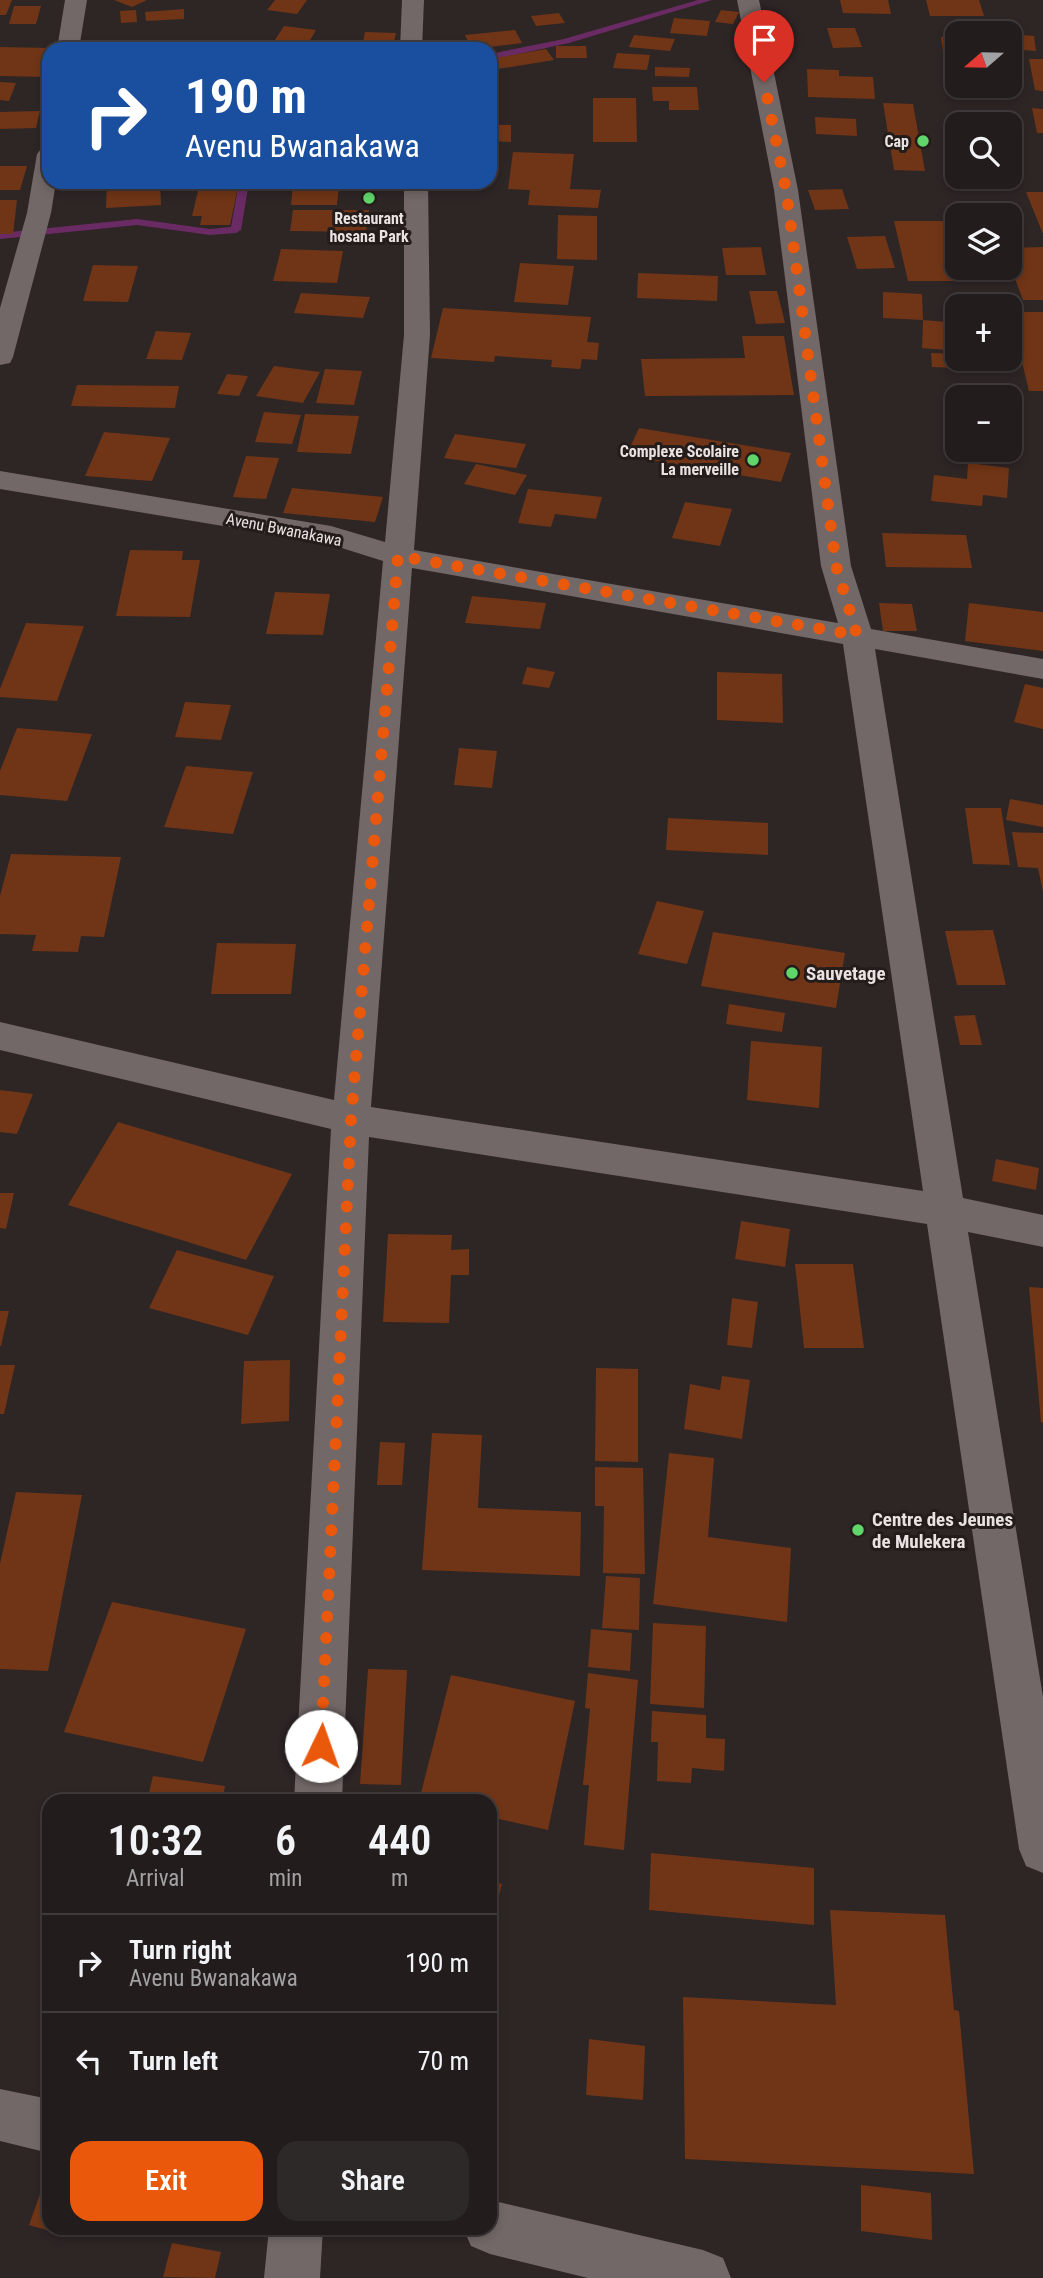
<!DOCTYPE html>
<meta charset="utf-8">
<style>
:root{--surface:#221c1c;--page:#2e2929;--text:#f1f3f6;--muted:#a2a1a3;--line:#3f3a3b;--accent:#ea580c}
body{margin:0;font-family:"Roboto Condensed",sans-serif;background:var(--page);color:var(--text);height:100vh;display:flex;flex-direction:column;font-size:26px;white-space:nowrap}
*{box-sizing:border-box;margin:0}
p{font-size:23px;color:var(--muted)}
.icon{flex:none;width:38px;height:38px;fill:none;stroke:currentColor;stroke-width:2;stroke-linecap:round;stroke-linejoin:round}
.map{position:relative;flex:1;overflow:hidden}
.panel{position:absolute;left:42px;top:1794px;width:455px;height:441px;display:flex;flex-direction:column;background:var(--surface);border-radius:21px;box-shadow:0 4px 10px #0003,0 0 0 2px var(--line)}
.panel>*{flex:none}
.banner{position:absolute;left:42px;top:42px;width:455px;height:147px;border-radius:21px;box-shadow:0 4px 10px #0003,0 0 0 2px var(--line);background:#1a4fa0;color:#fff;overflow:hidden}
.needle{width:46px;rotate:250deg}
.tools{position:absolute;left:945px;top:21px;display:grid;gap:14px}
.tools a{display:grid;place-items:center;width:77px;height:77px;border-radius:14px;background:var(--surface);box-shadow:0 4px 10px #0003,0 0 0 2px var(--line);font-size:35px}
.pin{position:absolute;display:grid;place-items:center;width:60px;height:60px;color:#fff;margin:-72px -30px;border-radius:50% 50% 50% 0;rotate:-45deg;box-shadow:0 0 7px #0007}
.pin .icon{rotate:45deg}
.me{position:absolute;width:77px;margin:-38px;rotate:3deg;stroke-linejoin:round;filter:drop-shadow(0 0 5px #0008)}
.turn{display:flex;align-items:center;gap:24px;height:147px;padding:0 28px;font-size:32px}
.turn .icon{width:91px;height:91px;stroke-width:2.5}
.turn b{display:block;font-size:49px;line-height:60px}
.eta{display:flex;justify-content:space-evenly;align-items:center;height:119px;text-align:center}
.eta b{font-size:42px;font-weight:600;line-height:49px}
.action{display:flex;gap:14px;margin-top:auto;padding:14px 28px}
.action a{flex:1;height:80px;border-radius:21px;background:var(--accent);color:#fff;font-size:28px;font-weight:600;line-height:80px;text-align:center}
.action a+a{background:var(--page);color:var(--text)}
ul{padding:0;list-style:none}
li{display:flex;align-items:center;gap:21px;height:98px;padding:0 28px;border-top:2px solid var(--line)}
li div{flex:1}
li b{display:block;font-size:26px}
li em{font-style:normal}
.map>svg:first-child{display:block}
</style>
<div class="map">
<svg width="1043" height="2278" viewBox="0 0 1043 2278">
<rect width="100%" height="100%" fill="#2e2525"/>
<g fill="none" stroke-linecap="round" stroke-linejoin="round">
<path fill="#6a2b64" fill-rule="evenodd" d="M698,0h14l-143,43 -79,17v-6l74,-15z
M239,182h10l-8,48 -5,3 -26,2 -73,-10 -137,14v-6l137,-14 73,10 21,-2z"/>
</g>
<path fill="#703516" d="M0,0h12l-6,15h-6z
M114,0h33l-15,7z
M275,0h32l-10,14 -30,-4z
M840,0h48l3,14 -48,-1z
M926,0h53l5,16h-54z
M14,6h27l-5,18h-27z
M184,9v10l-38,2 -1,-9z
M136,10l1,12 -16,1 -1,-12z
M721,10l18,2 -6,12 -18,-2z
M559,13l6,10 -29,3 -5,-10z
M674,18l36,3 -3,15 -37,-3z
M284,26l32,4 -11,19 -34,-3z
M827,28h28l7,19 -29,1z
M515,30l7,13 -50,6 -7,-14z
M365,32l31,1 -3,14h-31z
M1010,34l24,2 2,15 -26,-2z
M634,35l41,4 -5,12 -41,-4z
M941,37h16v16l-14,-1z
M556,46h30l1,12h-31z
M0,47l49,1 -6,15h6v14l-49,-1z
M546,49l8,11 -56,9 -8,-10z
M617,53l33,2 -3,15 -34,-2z
M1029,59h14v32l-8,-1z
M943,60l14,1v25h36v3l-44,-1z
M655,67l35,1 -1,9 -34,-1z
M807,69l32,1v6l34,1 2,22 -67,-2z
M0,82l16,1 -7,18 -9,-1z
M652,87h45l2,23h-30v-9h-16z
M593,98h43l1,44h-44z
M883,103l30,1 12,67 -31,-1z
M1032,108l11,1v24h-6z
M40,111l-4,17 -36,1v-17z
M815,117l41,2 1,17 -41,-2z
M490,125h21v17l-21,-1z
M513,152l61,2 -4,35 31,1 -3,18 -70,-3 2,-15 -22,-1z
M0,166h27l-7,24h-20z
M107,182h53l1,23 -55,3z
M172,182h67l-9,43h-30l2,-9h-10l6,-25 -27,-1z
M293,184h46l-2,21h-46z
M842,189l7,20 -34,1 -7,-20z
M1026,192h17v42z
M0,200h17l-4,34h-13z
M293,210h76l-3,22 -76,-1z
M558,215l39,1v44l-40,-1z
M894,221h63v47h17l3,13h-69z
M885,236l10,32 -38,1 -10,-32z
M761,247l5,28h-40l-4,-27z
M1043,247v53h-20l-13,-35v-17z
M281,249l62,2 -6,32 -64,-2z
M520,263l54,3 -6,39 -54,-3z
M93,265l45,1 -10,36 -45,-1z
M638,273l80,3 -1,25 -80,-3z
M749,291h28l8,32 -29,1z
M883,292l39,2 1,26 -40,-2z
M301,293l69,4 -7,21 -69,-5z
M443,308l148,9 -4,25 12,1 -2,17 -15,-1 -2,10 -29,-2 1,-7 -57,-4 -1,6 -63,-4z
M1010,312h33v79h-14z
M923,320l23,2v28l-24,-2z
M156,331l35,2 -9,27 -36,-1z
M742,336h42l10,59 -149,1 -4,-37 104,-1z
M931,353l26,1v5h27l1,10 -53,-2z
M274,366l46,6 -17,31 -47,-7z
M325,369l37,2 -8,34 -38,-2z
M227,374l21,2 -9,20 -22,-2z
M77,385l102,1 -4,22 -104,-2z
M264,412l37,3 -9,29 -37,-2z
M305,414l54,2 -8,38 -54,-2z
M944,427h13v20h-7z
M639,428l152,25 -10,29 -155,-26z
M104,432l66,6 -18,43 -67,-5z
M455,434l71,10 -10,24 -72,-10z
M246,456l33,2 -13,41 -33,-2z
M968,463l41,5 -2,30 -24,-3 -1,11 -51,-5 3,-26 33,4z
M476,464l51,11 -12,20 -51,-11z
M292,488l91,9 -8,25 -92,-9z
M528,489l74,8 -6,22 -41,-5 -4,13 -33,-4z
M685,502l47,7 -12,37 -48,-8z
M882,533l84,2 6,33 -86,-1z
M130,550l53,1 -1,9h18l-10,57 -74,-1z
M275,592l55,2 -7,41 -57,-1z
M472,596l74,7 -6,26 -75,-6z
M879,603l33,1 5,27h-34z
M969,603l74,9v39l-78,-10z
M26,623l58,3 -27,75 -57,-4v-8z
M527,667l28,5 -6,16 -27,-4z
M717,672l65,2 1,49 -66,-3z
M1025,684l18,4v41l-29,-7z
M185,702l46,3 -10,35 -46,-3z
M17,728l75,6 -25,67 -67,-6v-24z
M459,748l38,3 -5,37 -38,-3z
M186,766l67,6 -20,62 -69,-7z
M1010,799l33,6v22l-37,-7z
M965,808h36l9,57 -37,-1z
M668,818l100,5v32l-102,-5z
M1012,832l31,1v59l-5,-24 -20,-1z
M11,854l110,3 -17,80 -23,-1 -3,16 -46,-1 4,-16 -36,-1v-38z
M657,901l47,10 -17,53 -49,-10z
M993,930l13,55h-49l-12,-54z
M713,932l132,21 -9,55 -135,-22z
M217,943l79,1 -5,50h-80z
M729,1004l56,9 -3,19 -56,-8z
M975,1015l7,30h-22l-6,-29z
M751,1041l71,6 -3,61 -72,-8z
M0,1090l33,4 -16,40 -17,-2z
M118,1122l174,52 -46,86 -178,-55z
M996,1159l43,9 -3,22 -44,-9z
M0,1193h14l-8,36 -6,-1z
M741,1221l49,8 -5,38 -50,-8z
M388,1234l64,1 -1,15 18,-1v26h-18l-2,48 -66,-1z
M177,1250l97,26 -26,59 -99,-27z
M795,1264h58l11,84h-60z
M1029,1287l14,1v134l-2,1z
M732,1298l26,4 -6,46 -25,-3z
M0,1311h9l-8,35h-1z
M290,1360l-1,61 -48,3 3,-63z
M0,1365h15l-11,49h-4z
M596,1368l42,1v93l-43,-1z
M722,1376l28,4 -8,59 -58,-10 6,-45 30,6z
M432,1433l50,2 -4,73 103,4 -1,64 -158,-6z
M380,1442l25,1 -3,42h-25z
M669,1453l45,5 -6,79 83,11 -4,74 -134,-18z
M595,1467l48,1 2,106 -42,-1 1,-67h-9z
M16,1492l66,3 -34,176 -48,-2v-105z
M606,1576l34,2 -1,52 -37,-2z
M112,1602l134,27 -43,133 -139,-30z
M653,1623l53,3 -2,82 -54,-4z
M591,1629l41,4 -2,38 -42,-4z
M368,1669l39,1 -6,115 -41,-1z
M588,1673l50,7 -14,170 -40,-5 5,-60h-6l7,-76 -5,-1z
M451,1675l124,26 -27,129 -58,-13v-16h-71z
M652,1711l54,4v23l19,1 -1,32 -32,-3 -1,15 -34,-2 1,-39h-7z
M153,1776l72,10 -3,15h-75z
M651,1853l163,15v57l-165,-15z
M490,1881l12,3 -11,41h-1z
M830,1910l115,5 9,95 5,1 15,163 -289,-15 -2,-162 153,8z
M589,2039l56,7 -2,54 -57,-5z
M44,2183l5,1v44h17l-2,7 -35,-10z
M861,2185l70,8 1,47 -71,-9z
M172,2243l49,9 -6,26 -52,-1z"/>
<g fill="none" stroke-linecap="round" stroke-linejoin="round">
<path fill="#726868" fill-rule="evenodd" d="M65,0h22l-8,49h-22z
M402,0h22l-2,49h-22z
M737,0h22l39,190 53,376 20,63 172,30v20l-168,-30 88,549 80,17v32l-75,-15 75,465v176l-17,-7 -7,-17 -92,-625 -558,-87 -27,664h-48l37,-672 -331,-79v-28l334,78 49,-539 -57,-18 -326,-54v-18l331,55 54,16 19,-207v-153h24l2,153 -16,215 424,73 -17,-57 -47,-376zM412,568l431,76 80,547 -552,-84z
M49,147v35h7l-5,31 -38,144 -3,6 -10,2v-57l27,-95 10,-59 4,-5z
M0,2089l49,10v54l-49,-12z
M490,2200l213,50 20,8 8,20h-143l-98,-24 -19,-8 -8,-18h27z
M269,2228h54l-3,50h-56z"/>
</g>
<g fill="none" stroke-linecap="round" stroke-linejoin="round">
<path stroke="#ea580c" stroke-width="12" stroke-dasharray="0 21.6" d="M321,1746l30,-627 47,-563 459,79 -21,-69 -50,-376 -22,-108"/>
</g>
<g fill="#60d56a" stroke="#241c1b" stroke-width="2.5">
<circle cx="923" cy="141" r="7"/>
<circle cx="369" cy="198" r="7"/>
<circle cx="753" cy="460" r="7"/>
<circle cx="792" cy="973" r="7"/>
<circle cx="858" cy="1530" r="7"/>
</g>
<g text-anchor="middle" stroke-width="6" stroke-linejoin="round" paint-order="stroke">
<g font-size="16" font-weight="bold" fill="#e8e2e1" stroke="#241c1b" text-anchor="end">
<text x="909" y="147">Cap</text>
<text x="369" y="224" text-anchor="middle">Restaurant<tspan x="369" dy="18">hosana Park</tspan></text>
<text x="739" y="457">Complexe Scolaire<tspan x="739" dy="18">La merveille</tspan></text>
</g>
<g font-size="16" fill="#e8e2e1" stroke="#241c1b">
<text transform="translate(284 529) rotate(11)" y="6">Avenu Bwanakawa</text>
</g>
<g font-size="19" font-weight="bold" fill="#e8e2e1" stroke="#241c1b" text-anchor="start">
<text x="806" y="980">Sauvetage</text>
<text x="872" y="1526">Centre des Jeunes<tspan x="872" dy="22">de Mulekera</tspan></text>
</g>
</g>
</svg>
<div class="tools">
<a><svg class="needle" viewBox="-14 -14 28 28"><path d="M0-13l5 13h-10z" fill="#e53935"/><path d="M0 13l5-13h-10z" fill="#a2a1a3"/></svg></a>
<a><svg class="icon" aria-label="search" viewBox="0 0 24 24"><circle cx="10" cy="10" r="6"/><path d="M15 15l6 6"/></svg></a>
<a><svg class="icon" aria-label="layers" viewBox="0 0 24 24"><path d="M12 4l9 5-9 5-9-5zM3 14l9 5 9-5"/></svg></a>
<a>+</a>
<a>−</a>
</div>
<div class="pin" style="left:764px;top:82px;background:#d93025"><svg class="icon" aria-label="arrive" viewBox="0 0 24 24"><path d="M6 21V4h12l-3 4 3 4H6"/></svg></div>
<svg class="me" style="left:321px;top:1746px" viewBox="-20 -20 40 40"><circle r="19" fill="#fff"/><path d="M0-13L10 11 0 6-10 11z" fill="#ea580c"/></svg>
<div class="banner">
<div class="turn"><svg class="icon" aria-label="right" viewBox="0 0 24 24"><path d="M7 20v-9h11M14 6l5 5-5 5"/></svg><div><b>190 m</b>Avenu Bwanakawa</div></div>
</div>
<section class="panel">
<div class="eta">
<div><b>10:32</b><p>Arrival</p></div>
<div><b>6</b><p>min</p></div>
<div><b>440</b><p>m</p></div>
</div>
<ul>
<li><svg class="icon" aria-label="right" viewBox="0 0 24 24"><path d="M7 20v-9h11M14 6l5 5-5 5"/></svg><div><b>Turn right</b><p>Avenu Bwanakawa</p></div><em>190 m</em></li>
<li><svg class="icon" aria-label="left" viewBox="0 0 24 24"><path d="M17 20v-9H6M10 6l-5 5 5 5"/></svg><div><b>Turn left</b></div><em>70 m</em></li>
</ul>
<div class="action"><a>Exit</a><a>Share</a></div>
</section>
</div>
